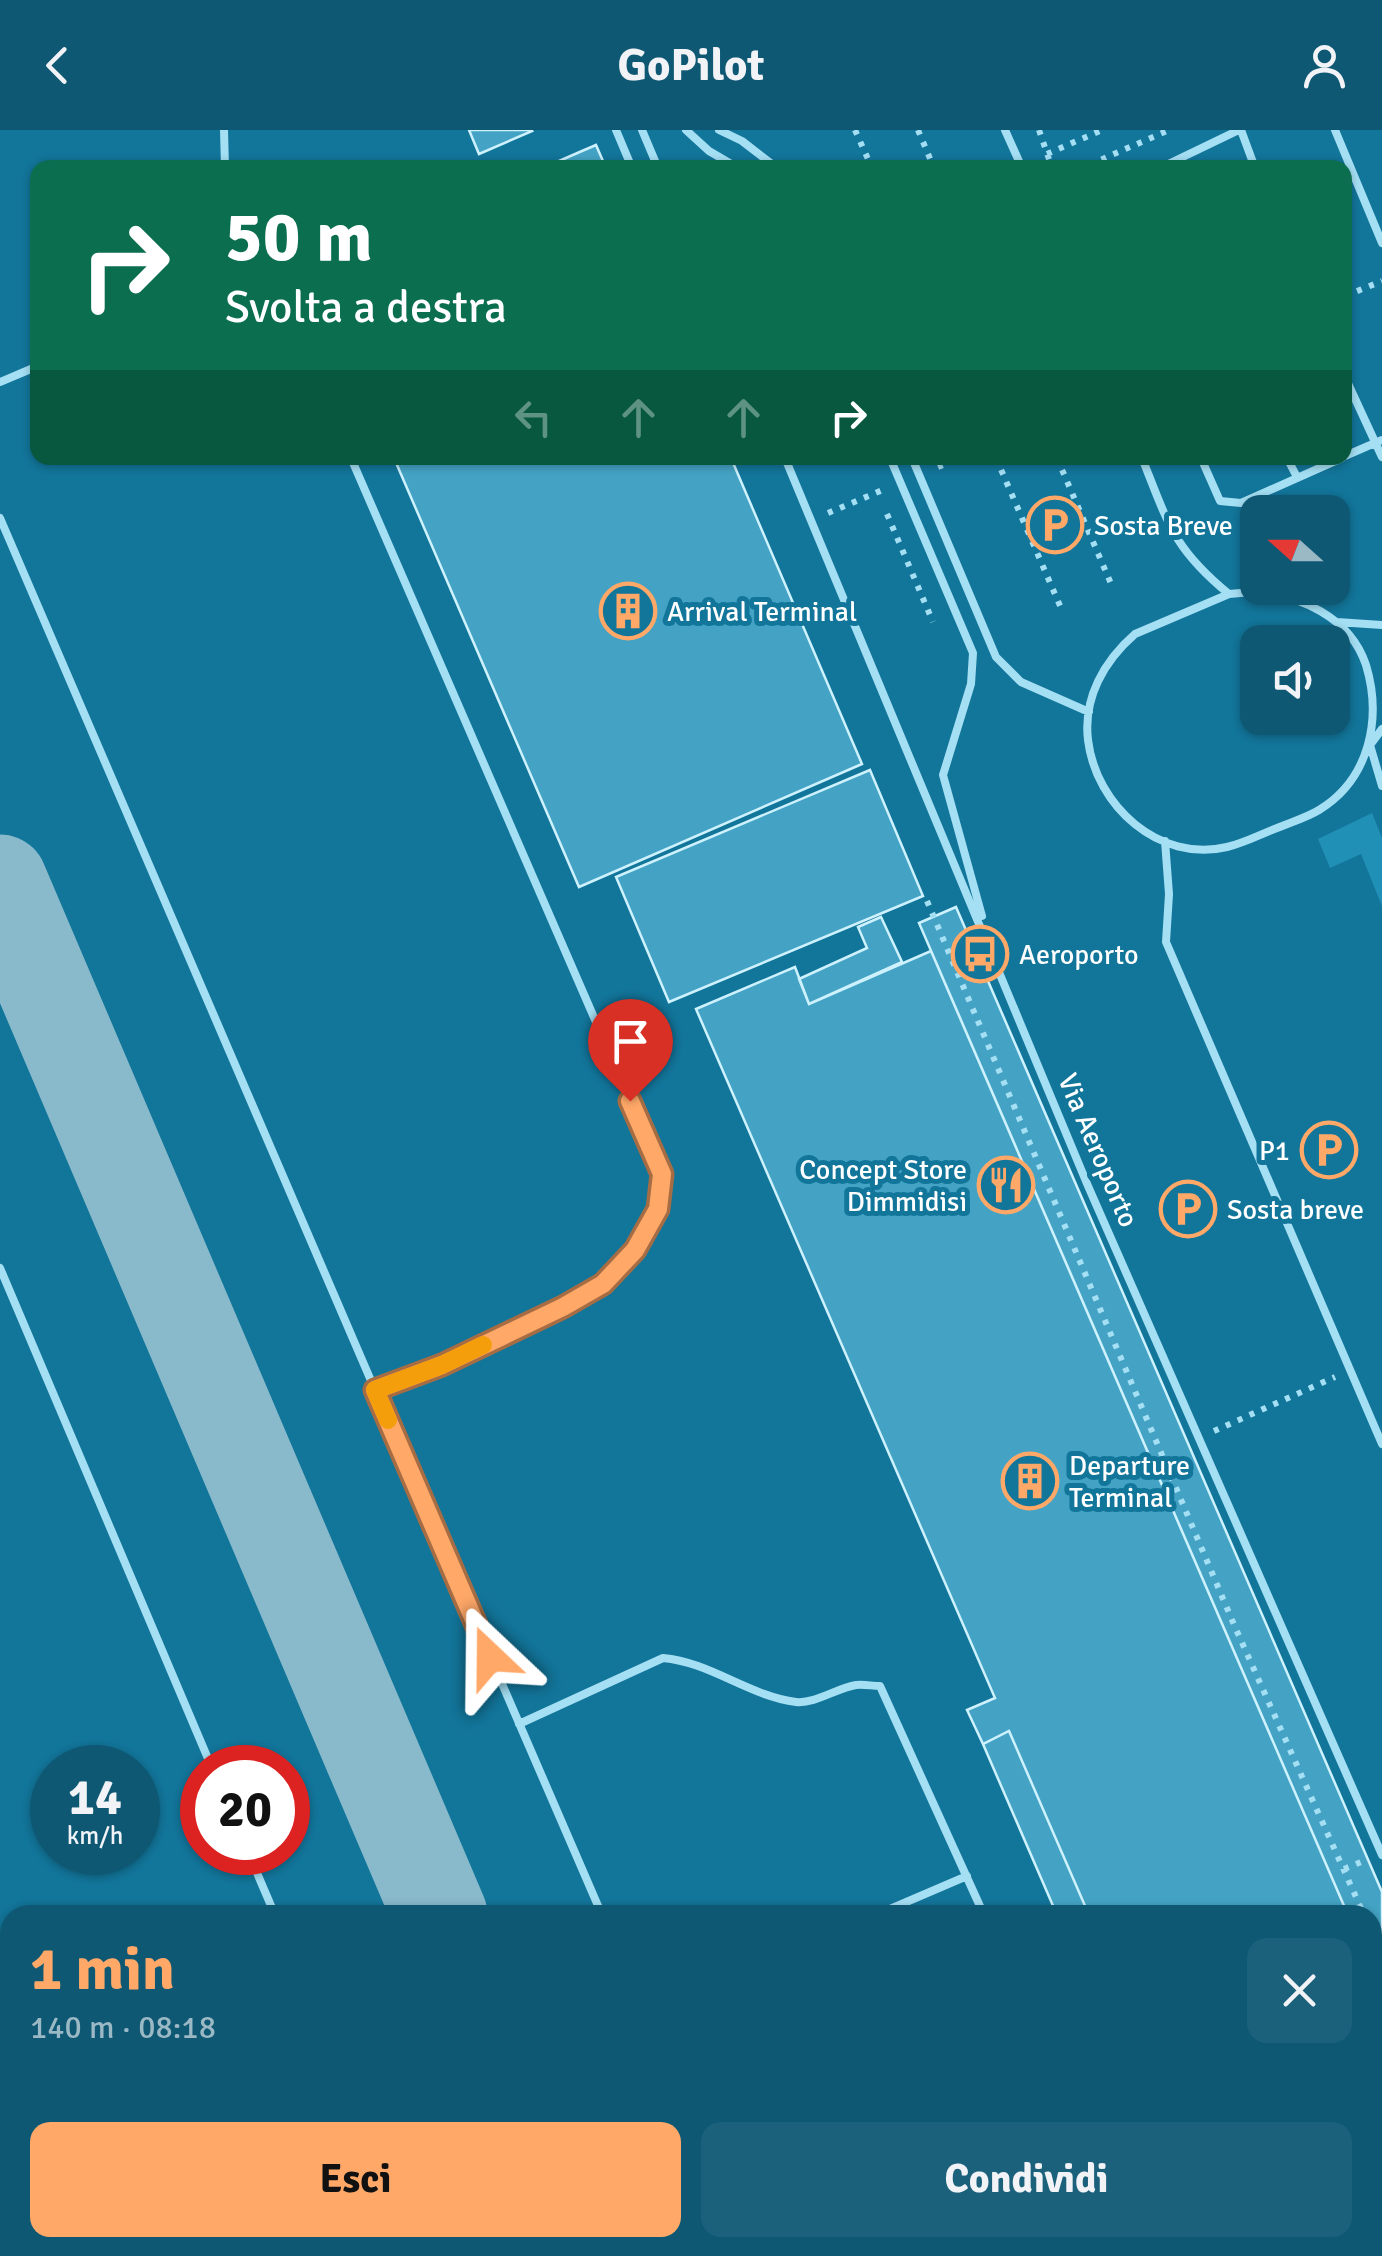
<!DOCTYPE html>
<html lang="it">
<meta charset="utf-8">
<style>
:root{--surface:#0e5874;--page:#1c617c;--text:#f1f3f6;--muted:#9bb8c5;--accent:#ffa868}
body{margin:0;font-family:Signika,sans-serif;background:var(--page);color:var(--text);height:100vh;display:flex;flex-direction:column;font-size:38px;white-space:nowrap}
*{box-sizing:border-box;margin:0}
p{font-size:32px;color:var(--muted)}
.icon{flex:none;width:55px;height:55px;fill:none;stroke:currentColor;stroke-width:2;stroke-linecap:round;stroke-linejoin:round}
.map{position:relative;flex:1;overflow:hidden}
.details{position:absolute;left:0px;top:1775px;width:1382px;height:352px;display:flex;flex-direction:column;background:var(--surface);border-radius:30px 30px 0 0;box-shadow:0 2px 8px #0004}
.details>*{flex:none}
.banner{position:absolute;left:30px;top:30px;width:1322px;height:305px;border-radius:20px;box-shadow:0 2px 8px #0004;background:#0b6e4f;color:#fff;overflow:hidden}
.needle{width:65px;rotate:291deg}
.buttons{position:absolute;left:1240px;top:365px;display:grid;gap:20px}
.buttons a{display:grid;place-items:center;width:110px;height:110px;border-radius:20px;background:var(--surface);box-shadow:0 2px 8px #0004;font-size:50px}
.speed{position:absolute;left:30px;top:1615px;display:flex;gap:20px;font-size:50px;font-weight:700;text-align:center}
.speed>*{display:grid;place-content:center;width:130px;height:130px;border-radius:50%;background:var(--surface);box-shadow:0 2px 8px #0004;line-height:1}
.speed small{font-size:25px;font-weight:400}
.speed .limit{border:15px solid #d22;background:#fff;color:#111}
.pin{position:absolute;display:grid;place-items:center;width:85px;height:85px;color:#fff;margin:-102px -42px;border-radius:50% 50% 50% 0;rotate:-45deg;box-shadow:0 0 10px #0007}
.pin .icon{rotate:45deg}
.me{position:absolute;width:110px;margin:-55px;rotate:337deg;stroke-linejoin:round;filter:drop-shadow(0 0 8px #0008)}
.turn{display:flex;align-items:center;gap:35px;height:210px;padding:0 30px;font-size:45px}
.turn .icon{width:130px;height:130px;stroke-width:2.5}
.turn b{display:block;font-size:70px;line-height:85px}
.lanes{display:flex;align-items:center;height:95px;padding:0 30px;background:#0003;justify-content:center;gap:50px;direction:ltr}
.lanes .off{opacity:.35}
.round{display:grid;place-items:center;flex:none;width:105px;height:105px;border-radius:20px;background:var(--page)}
.summary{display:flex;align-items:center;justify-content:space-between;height:170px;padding:0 30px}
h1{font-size:60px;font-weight:800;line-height:75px;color:var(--accent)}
.button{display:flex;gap:20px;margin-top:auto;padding:20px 30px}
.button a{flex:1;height:115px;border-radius:20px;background:var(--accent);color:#111;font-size:40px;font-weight:800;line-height:115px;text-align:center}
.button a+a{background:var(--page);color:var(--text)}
header{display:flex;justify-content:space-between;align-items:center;height:130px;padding:0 30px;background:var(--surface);font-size:45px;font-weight:800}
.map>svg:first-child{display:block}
</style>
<header><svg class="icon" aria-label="back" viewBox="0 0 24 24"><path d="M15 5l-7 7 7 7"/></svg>GoPilot<svg class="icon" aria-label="person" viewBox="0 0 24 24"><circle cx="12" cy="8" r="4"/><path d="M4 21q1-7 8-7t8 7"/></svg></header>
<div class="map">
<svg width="1382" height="2126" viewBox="0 0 1382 2126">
<rect width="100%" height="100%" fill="#12759a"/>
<path fill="#2190b7" d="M1372,683l10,25v68l-21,-52 -31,14 -12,-29z"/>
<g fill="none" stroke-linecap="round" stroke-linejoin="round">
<path stroke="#88bacc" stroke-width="95" d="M0,752l440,1033
M512,2126l6,-8
M598,2126l19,-8"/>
</g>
<path fill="#44a3c4" stroke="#cdf1fd" stroke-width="2.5" d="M469,0h62l1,1 -53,23z
M596,15l10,23h-63l39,-17z
M394,328h337l131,306 -283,123z
M870,640l53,126 -254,106 -53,-125z
M956,777l426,985v103l-10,-22v-58h-24l-429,-992z
M881,787l21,45 -93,42 -10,-25 68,-31 -9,-21z
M931,821l417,964h-259l-80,-184 -26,13 -16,-34 28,-12 -299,-689 99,-42 14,37z
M1009,1601l80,184h-32l-74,-171z
M1372,1843l10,22v54l-10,4z
M1382,1936v190h-140l-3,-8h133v-178z"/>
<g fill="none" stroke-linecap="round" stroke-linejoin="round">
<path stroke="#a5dff4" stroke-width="6" stroke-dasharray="5 8" stroke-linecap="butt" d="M855,0l17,38
M918,0l16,38
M1039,0l13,38
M1047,24l55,-24
M1092,38l6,-7 71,-31
M1345,166l37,-15
M996,328l65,150
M1057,328l55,128
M938,337l22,-9
M828,383l57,-24
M887,384l46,108
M927,771l308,726 129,288
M1214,1301l121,-54
M1344,1739l22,-9
M1372,1804l10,22"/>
<path stroke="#a5dff4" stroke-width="8" d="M224,0l1,38
M616,0l16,38
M642,0l16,38
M686,0l23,21 29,17
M719,0l23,11 35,27
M1005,0l17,38
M1241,0l14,38
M1335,0l47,113
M1160,38l79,-38
M1345,247l37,80
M0,252l38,-16
M1345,326l37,-16
M785,328l303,728 294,669
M890,328l83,195 -2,31 -28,91 39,141
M912,328l84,199 25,25 68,30
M1142,328c26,65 31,90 87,136
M1201,328l19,43 21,2 101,-45
M1287,328l10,19
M0,388l375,872 67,-25 121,-58 40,-23 32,-34 24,-41 3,-35 -311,-716
M1252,462c47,2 98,25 114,73 16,53 4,114 -47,145 -13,8 -28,12 -42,18 -16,6 -33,15 -50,19 -68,16 -131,-41 -139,-107 -5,-42 16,-79 47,-106l94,-40z
M1337,492l45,3
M1382,599l-12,16 12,41
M1165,711l4,53 -3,48 216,502
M0,1138l212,500
M375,1260l227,525
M519,1594l144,-66c47,4 86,38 133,44 19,2 41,-14 60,-17 8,-1 16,1 24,1l104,229
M248,1722l27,63
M876,1785l91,-39
M0,1933l10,23
M109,2118v8
M745,2118l3,8
M1126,2118l3,8"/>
</g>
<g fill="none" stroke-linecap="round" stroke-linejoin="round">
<g stroke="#a66d44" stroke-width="25">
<path id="route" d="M490,1527l-115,-267 67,-25 121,-58 40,-23 32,-34 23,-41 4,-35 -32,-73"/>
</g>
<use href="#route" stroke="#ffa868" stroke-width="18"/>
<path stroke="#f59e0b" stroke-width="18" d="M388,1290l-13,-30 67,-25 41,-20"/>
</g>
<defs>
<g id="parking-ring" transform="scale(2.875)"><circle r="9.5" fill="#12759a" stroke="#ffa868" stroke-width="1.5"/><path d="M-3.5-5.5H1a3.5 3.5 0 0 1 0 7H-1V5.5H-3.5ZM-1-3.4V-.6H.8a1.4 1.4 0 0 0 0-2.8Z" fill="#ffa868"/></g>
<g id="building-ring" transform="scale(2.875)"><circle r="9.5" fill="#12759a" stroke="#ffa868" stroke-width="1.5"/><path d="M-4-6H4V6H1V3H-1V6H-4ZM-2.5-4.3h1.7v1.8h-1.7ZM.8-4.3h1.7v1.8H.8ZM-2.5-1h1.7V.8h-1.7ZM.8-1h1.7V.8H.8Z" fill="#ffa868"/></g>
<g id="bus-ring" transform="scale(2.875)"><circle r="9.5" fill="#12759a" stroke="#ffa868" stroke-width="1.5"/><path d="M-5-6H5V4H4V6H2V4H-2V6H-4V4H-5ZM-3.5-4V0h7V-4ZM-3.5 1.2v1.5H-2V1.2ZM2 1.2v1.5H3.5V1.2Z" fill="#ffa868"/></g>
<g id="restaurant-ring" transform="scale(2.875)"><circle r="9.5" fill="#12759a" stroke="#ffa868" stroke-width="1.5"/><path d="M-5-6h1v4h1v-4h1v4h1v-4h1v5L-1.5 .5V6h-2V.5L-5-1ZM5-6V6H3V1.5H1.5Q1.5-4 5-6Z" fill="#ffa868"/></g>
</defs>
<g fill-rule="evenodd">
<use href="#parking-ring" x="1055" y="395"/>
<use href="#building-ring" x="628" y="481"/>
<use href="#bus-ring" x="980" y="824"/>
<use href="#parking-ring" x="1329" y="1020"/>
<use href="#restaurant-ring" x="1006" y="1055"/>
<use href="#parking-ring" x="1188" y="1079"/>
<use href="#building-ring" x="1030" y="1351"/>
</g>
<g text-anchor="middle" stroke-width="10" stroke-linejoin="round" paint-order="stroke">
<g font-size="28" fill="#fff" stroke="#12759a" text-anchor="start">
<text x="1094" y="405">Sosta Breve</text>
<text x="667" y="491">Arrival Terminal</text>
<text x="1019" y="834">Aeroporto</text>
<text x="1290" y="1030" text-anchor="end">P1</text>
<text x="967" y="1049" text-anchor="end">Concept Store<tspan x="967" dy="32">Dimmidisi</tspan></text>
<text x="1227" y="1089">Sosta breve</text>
<text x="1069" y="1345">Departure<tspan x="1069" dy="32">Terminal</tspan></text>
</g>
<g font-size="28" fill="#fff" stroke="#12759a">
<text transform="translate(1099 1020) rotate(67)" y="10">Via Aeroporto</text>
</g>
</g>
</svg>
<div class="buttons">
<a><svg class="needle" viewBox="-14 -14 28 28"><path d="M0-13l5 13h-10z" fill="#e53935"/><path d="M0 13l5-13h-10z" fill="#9bb8c5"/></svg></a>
<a><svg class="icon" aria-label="sound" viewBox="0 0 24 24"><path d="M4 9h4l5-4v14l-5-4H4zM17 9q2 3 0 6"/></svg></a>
</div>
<div class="speed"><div>14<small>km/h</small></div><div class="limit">20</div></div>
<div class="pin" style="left:630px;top:971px;background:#d93025"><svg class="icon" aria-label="arrive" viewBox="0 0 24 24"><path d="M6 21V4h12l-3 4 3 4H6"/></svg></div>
<svg class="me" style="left:490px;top:1527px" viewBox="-20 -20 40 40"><path d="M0-17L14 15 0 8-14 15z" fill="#ffa868" stroke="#fff" stroke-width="4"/></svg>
<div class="banner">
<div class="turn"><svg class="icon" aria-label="right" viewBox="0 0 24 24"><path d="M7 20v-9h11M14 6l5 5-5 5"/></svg><div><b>50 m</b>Svolta a destra</div></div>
<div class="lanes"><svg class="icon off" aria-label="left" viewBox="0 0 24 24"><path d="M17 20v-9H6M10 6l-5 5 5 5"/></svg><svg class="icon off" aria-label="ahead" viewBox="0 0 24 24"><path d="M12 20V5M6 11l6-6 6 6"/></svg><svg class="icon off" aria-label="ahead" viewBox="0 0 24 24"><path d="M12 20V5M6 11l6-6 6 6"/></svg><svg class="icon" aria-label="right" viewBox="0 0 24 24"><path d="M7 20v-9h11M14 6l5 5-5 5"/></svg></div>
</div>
<section class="details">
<div class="summary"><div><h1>1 min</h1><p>140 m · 08:18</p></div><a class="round"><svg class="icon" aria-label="close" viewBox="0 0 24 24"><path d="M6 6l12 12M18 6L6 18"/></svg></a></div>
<div class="button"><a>Esci</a><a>Condividi</a></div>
</section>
</div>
